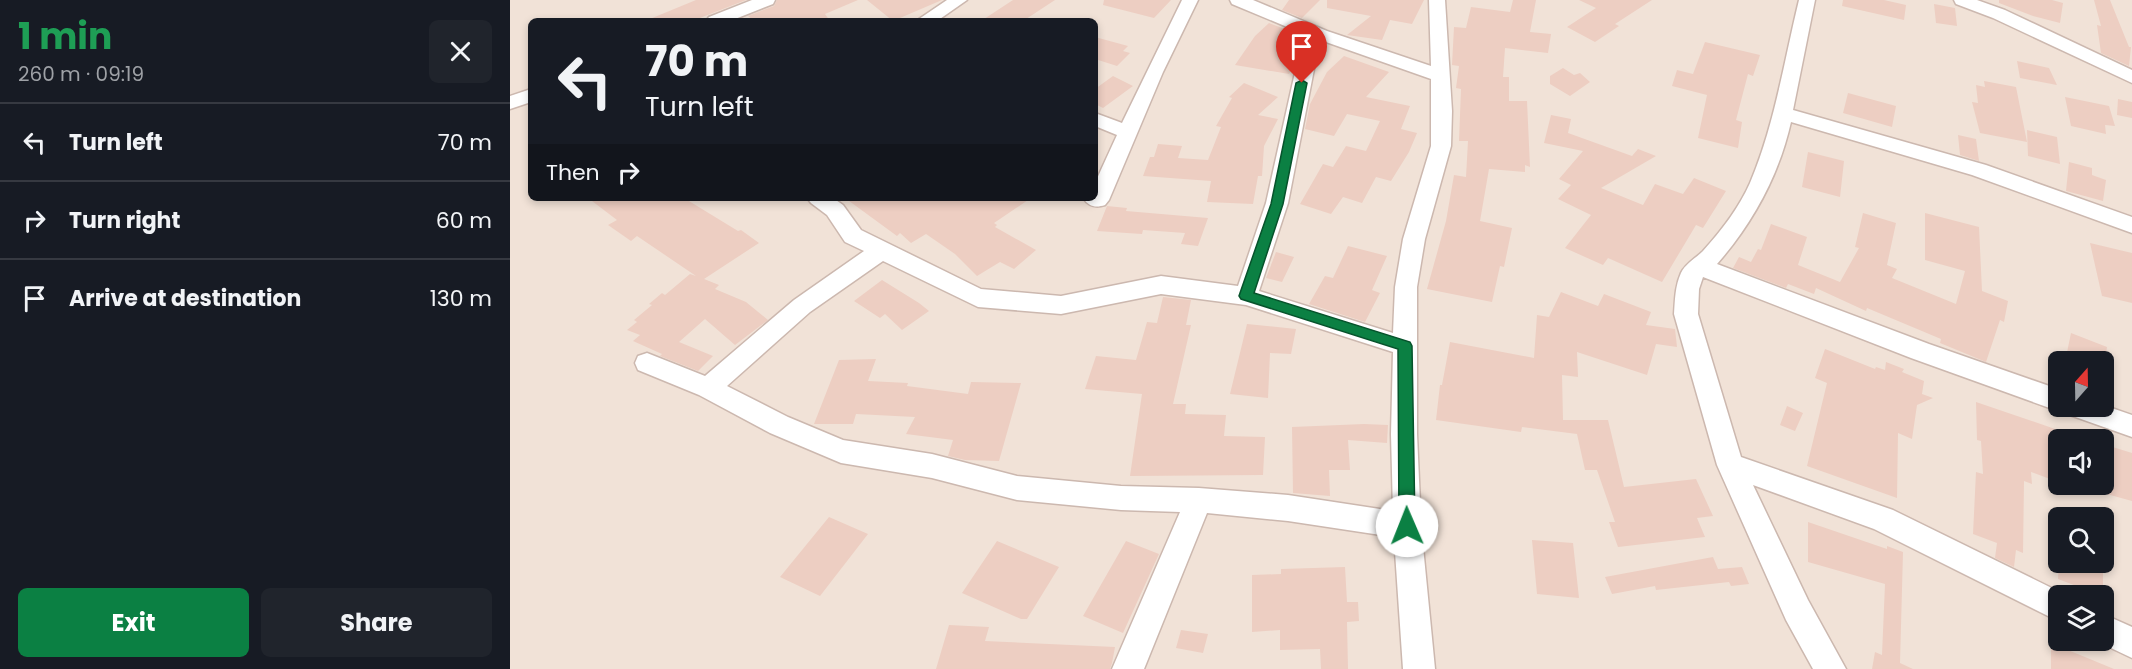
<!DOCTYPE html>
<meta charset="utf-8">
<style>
:root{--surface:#171b24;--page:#20242c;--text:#f1f3f6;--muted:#9ea1a6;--line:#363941;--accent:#0b8043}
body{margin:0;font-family:Poppins,sans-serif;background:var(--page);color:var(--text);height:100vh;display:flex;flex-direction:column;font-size:22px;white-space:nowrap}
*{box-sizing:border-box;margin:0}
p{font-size:20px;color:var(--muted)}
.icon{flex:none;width:33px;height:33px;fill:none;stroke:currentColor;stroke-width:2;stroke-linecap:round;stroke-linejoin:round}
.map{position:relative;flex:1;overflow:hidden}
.drawer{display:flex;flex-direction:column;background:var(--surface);width:510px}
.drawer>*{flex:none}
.banner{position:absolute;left:18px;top:18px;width:570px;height:183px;border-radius:9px;box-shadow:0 3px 9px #0003;background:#171b24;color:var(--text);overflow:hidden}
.needle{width:39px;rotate:20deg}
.buttons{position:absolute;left:1538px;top:351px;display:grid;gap:12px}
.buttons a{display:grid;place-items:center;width:66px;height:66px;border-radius:9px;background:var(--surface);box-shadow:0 3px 9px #0003;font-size:30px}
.pin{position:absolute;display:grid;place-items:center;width:51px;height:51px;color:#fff;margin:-62px -26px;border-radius:50% 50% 50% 0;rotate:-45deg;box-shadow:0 0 6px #0007}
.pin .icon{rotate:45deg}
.me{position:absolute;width:66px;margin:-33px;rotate:359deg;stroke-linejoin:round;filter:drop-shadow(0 0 4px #0008)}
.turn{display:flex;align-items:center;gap:21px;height:126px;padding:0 18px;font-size:27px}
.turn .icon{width:78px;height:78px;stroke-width:2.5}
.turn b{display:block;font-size:42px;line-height:51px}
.then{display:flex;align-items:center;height:57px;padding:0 18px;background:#0003;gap:12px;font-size:22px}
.round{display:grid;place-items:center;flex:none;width:63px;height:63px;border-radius:9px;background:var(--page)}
.summary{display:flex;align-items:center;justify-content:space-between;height:102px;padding:0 18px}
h1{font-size:36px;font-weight:700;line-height:45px;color:#1e9e55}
.primary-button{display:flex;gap:12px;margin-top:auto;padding:12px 18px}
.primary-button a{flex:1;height:69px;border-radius:9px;background:var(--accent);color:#fff;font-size:24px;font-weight:700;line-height:69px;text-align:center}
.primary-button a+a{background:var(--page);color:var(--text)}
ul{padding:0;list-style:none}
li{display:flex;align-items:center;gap:18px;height:78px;padding:0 18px;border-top:2px solid var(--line)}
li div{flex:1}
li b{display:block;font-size:22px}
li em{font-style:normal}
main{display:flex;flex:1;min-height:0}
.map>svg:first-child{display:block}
</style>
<main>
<section class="drawer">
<div class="summary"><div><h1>1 min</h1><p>260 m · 09:19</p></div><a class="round"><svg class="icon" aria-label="close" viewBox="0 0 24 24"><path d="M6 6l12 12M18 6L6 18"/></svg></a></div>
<ul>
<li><svg class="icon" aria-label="left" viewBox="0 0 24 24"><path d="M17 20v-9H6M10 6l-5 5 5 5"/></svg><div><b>Turn left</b></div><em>70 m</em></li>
<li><svg class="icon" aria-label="right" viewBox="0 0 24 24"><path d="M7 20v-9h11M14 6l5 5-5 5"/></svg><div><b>Turn right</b></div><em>60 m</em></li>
<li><svg class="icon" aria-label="arrive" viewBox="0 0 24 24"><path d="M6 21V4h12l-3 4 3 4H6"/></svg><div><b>Arrive at destination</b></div><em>130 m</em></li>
</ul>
<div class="primary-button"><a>Exit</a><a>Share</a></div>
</section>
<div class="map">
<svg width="1622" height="669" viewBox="0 0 1622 669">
<rect width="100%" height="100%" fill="#faf1e8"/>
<path fill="#f1e2d7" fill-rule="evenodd" d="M0,0h1622v669h-1622zM21,21h564v177h-564zM1548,362h45v44h-45zM1548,440h45v44h-45zM1548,518h45v44h-45zM1548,596h45v44h-45z"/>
<path fill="#edcec2" d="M186,0h50l-54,21h-47z
M267,0h81l-33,14 5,7h-76l-6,-5 26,-10z
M357,0h75l-49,21z
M503,0h42l-32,21h-42z
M594,0h67l-17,18 -51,-13z
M779,0h31l-18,18 -20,-8z
M817,0h97l-12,24 -22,-4 -8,20 -35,-5 24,-19 -44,-8z
M1003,0h23l-6,32 21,2 -3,19 -43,-5 -2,29h6v24h18l3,66 -5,-2v7l-36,-3 -9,52 32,7 -8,39 -4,-1 -8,36 -65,-13 19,-68 8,-46 12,2 2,-36h-9l2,-52 -5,-1 3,-22 -7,-1 2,-38 12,1 5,-21 39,5z
M1069,0h73l-37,24 4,2 -24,16 -28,-15 29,-19z
M1333,0h41l22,5 -2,15 -62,-14z
M1489,0h53l11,3 -3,20 -27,-7 -34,-13z
M1584,0h16l19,47h2l-2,19 -28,-13 -4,-28 4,1z
M1424,4l21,4 2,18 -21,-3z
M759,23l16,6 -1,6 14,5 -5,4 10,2 -14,28 -54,-9 20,-29z
M585,37l33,9 -5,5 7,2 -13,13 -22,-7z
M1195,42l55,13 -7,21 -5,-2 -12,46 6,2 -4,26 -40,-10 9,-43 -35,-9 5,-16 16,4z
M834,56l45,16 -23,25 44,9 -9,23 16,4 -8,19 -18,29 -15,-4 -14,26 -19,-6 -12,17 -31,-10 23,-40 10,3 13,-21 20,5 14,-30 -33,-7 -13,22 -29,-7 5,-25 17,-32z
M1507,61l32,7 8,17 -37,-7z
M1053,68l11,7 6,-2 10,9 -20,14 -20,-12v-8z
M603,76l20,10 -30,22 -8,-4v-15z
M1474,81l32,6 11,55 -47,-9 -8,-31 6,1 -2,-18 9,2z
M734,83l34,14 -20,18 20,4 -14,27 -2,30h-4l-5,28 -46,-2 4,-21 -68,-5 7,-19h4l4,-13 24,2 -4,12 30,2 13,-33 -5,-1 16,-28 -3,-1z
M1338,93l48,13 -4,21 -49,-14z
M1555,97l44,9 6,20 -10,-1 1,9 -35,-8z
M1608,99l14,3v16l-15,-3z
M1041,115l20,4 -3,14 64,23 6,-7 18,7 -55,32 42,17 12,-21 28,10 11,-16 32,13 -23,37 -7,-3 -34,57 -54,-24 -5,7 -38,-17 26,-33 -33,-16 13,-14 -12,-6 24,-28 -39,-8z
M1517,130l30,7 3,27 -32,-8z
M1448,135l18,4 3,22 -19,-6z
M1298,152l36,9 -4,36 -38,-10z
M1559,162l23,6v7l14,5 -3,21 -37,-10z
M78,198h96l54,33 3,-1 18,13 -55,36 15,6 -4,4 31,13 22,18 -33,25 -30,-26 -26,23 34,14 -15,15 -38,-15 2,-2 -29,-13 7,-6 -13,-5 10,-8 -3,-2 18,-15 -3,-1 13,-11 3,2 25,-21 6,2 -59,-40 -6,5 -23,-16 9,-5z
M335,198h186l-37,25 3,2 -2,2 41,23 -22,19 -14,-7 -23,14 -22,-22 -29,-20 -15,9 -11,-10 -3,3z
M597,206l20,2 -1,3 82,7 -10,28 -17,-2 4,-11 -42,-3 -1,4 -45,-3z
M1353,213l33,10 -9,42 10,4 -5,9 64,26 9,-33 -40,-11v-47l54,14 3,64 26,10 -4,21 -4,-2 -14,42 -46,-19 1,-4 -74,-31 -1,3 -50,-23 -2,6 -26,-10 -2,4 -53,-20 6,-11 12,5 7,-13 3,1 10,-26 36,13 -9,28 42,17 19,-34 -4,-1z
M1580,243l42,10v50l-30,-7z
M838,246l39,10 -15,34 8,3 -15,29 -56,-18 16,-28 8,2z
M766,252l18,5 -12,25 -16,-4z
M372,280l37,23 10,8 -27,19 -17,-16 -5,4 -26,-17z
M1051,292l37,14 6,-12 47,18 -5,13 29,4 2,18 -21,-3 -9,31 -70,-23 1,25 -16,-2 1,45h45l16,67 72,-8 17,37 -16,2 8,19 -87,10 -9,-25h6l-18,-52h-12l-8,-36 -55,-7 -1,5 -85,-12 4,-35h2l8,-43 84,16 3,-43 12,2z
M653,297l28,3 -5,25h5l-18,79h13l-1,10 41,1 -2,21 41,1 -2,38 -133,1 12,-82 -57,-5 11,-33 40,4 11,-38 10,1z
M737,324l49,5 -5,25 -21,-1 -2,45 -38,-4z
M1561,333l36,14 -2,15h-40z
M1315,349l50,20 1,-2 9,3 1,-8 18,7 -2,3 22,9 -2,13 11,4 -16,7 -5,34 -14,-6 -1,65 -90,-32 20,-83 -12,-5z
M366,359l-8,22 40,2 -1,3 61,8 3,-12 50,1 -22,78 -34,-1 -17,-4 5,-16 -47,-6 9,-17 -59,-3 -3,10h-39l25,-64z
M1466,402l82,28v52l-27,-10 1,12 -8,-3 -1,72 -7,-3 -2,17 -19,-9 2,-15 -24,-9 3,-62 7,2 -2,-33 -4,-1z
M1277,406l16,7 -8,18 -15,-6z
M854,424l24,1 -1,18 -39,-3 2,30h-21l1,26 -37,-3 -1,-66z
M1593,444l29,9v48l-29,-8z
M319,517l39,17 -48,62 -40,-19z
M1298,522l79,27v-3l16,6 -3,111 13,6h-41l3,-17 7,3 3,-71 -77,-22z
M1022,540l41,3 6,55 -42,-4z
M487,541l62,26 -32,52h-6l-59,-26z
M616,541l33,13 -36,79 -40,-17z
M1203,557l5,12 24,-2 7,17 -18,2 -2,-4 -73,8 -1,-4 -43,8 -7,-17z
M1549,562h44v36v-2l-45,-17z
M835,567l2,35h11l1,19 -12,1 1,47h-27l-1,-20 -40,1v-20l-28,2v-57l29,-1v-5z
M439,625l40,2 -4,14 130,6 -3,16 -2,6h-174z
M671,630l27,4 -5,19 -27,-5z
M1541,643l63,26h-63z"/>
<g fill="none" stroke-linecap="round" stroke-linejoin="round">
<g stroke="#ccb8af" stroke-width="3">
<path id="minor" d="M242,0h23l-2,4 -43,17h-24l3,-4z
M437,0h20l-30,21h-21z
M672,0h16l-35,72 -54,128 -4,5c-9,3 -16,2 -22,-7h12v-15l22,-48 -22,-9v-13l27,10z
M720,0h23l74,31 104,35 -2,-66h16l7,111 -1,35 -26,93 -8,48v147l4,92 14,143h-32l-9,-132 -106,-16 -81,-8 -63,156h-32l68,-157 -59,-2 -104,-10 -85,-22 -91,-15 -71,-30 -71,-38 -61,-25 -3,-7 3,-7 9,-3 58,23 89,-76 70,-49 -19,-9 -18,-27 -16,-12 -4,-5h26l10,7 18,25 120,59 80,7 100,-20 77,10 28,-83 32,-144 13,-22 -79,-33zM816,42l105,37v67l-28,93 -8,48 -2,46 -134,-42 29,-88 28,-144zM373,261l95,46 83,7 100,-20 85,11 147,47 -2,82 2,77 -105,-16 -89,-7 -78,-2 -104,-10 -85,-22 -89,-14 -55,-23 -61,-31 83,-74z
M1289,0h16l-22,110 193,55 146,52v16l-160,-58 -181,-53c-12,53 -38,101 -74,142l212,80 129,45v17l45,-1 29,10v22l-65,-23 -3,-6 -6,3 -147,-53 -208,-81 -4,12 -1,25 43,143 152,53 175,86h-10v25l-184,-92 -121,-44 55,115 38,69h-33l-27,-49 -69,-155 -43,-151c1,-14 1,-28 7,-41 4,-9 15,-15 22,-22 18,-20 36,-43 47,-68 25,-59 34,-122 49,-183z
M1444,0h23l28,10 127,60v13l-139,-65 -37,-14z
M21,89v13l-21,7v-13z
M1593,614l29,13v31l-38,-18h9z"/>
</g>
<use href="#minor" fill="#fff" fill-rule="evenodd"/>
</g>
<path fill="#0b8043" stroke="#07532c" stroke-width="1.5" d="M792,80l5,3 -24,121 -29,89 156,49 2,4 3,180 -3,5 -5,2 -6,-2 -2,-5 -1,-177 -157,-50 -2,-3 32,-92 25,-121z"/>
</svg>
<div class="buttons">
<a><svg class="needle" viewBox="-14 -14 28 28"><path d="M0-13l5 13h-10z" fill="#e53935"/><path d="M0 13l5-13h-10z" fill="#9ea1a6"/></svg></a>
<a><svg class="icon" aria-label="sound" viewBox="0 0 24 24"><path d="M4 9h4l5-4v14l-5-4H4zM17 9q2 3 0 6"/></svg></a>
<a><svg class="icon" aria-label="search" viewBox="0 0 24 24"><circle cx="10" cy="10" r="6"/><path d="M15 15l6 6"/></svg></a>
<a><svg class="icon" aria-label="layers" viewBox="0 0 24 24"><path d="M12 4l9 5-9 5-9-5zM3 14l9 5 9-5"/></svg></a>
</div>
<div class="pin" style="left:792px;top:83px;background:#d93025"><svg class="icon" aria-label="arrive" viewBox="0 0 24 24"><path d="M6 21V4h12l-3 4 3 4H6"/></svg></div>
<svg class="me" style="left:897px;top:526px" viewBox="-20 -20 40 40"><circle r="19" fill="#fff"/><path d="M0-13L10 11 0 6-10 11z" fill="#0b8043"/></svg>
<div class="banner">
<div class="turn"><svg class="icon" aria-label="left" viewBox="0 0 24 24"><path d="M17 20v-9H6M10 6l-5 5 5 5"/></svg><div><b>70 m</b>Turn left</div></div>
<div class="then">Then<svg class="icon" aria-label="right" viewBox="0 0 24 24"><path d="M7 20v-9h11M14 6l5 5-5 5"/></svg></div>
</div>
</div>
</main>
